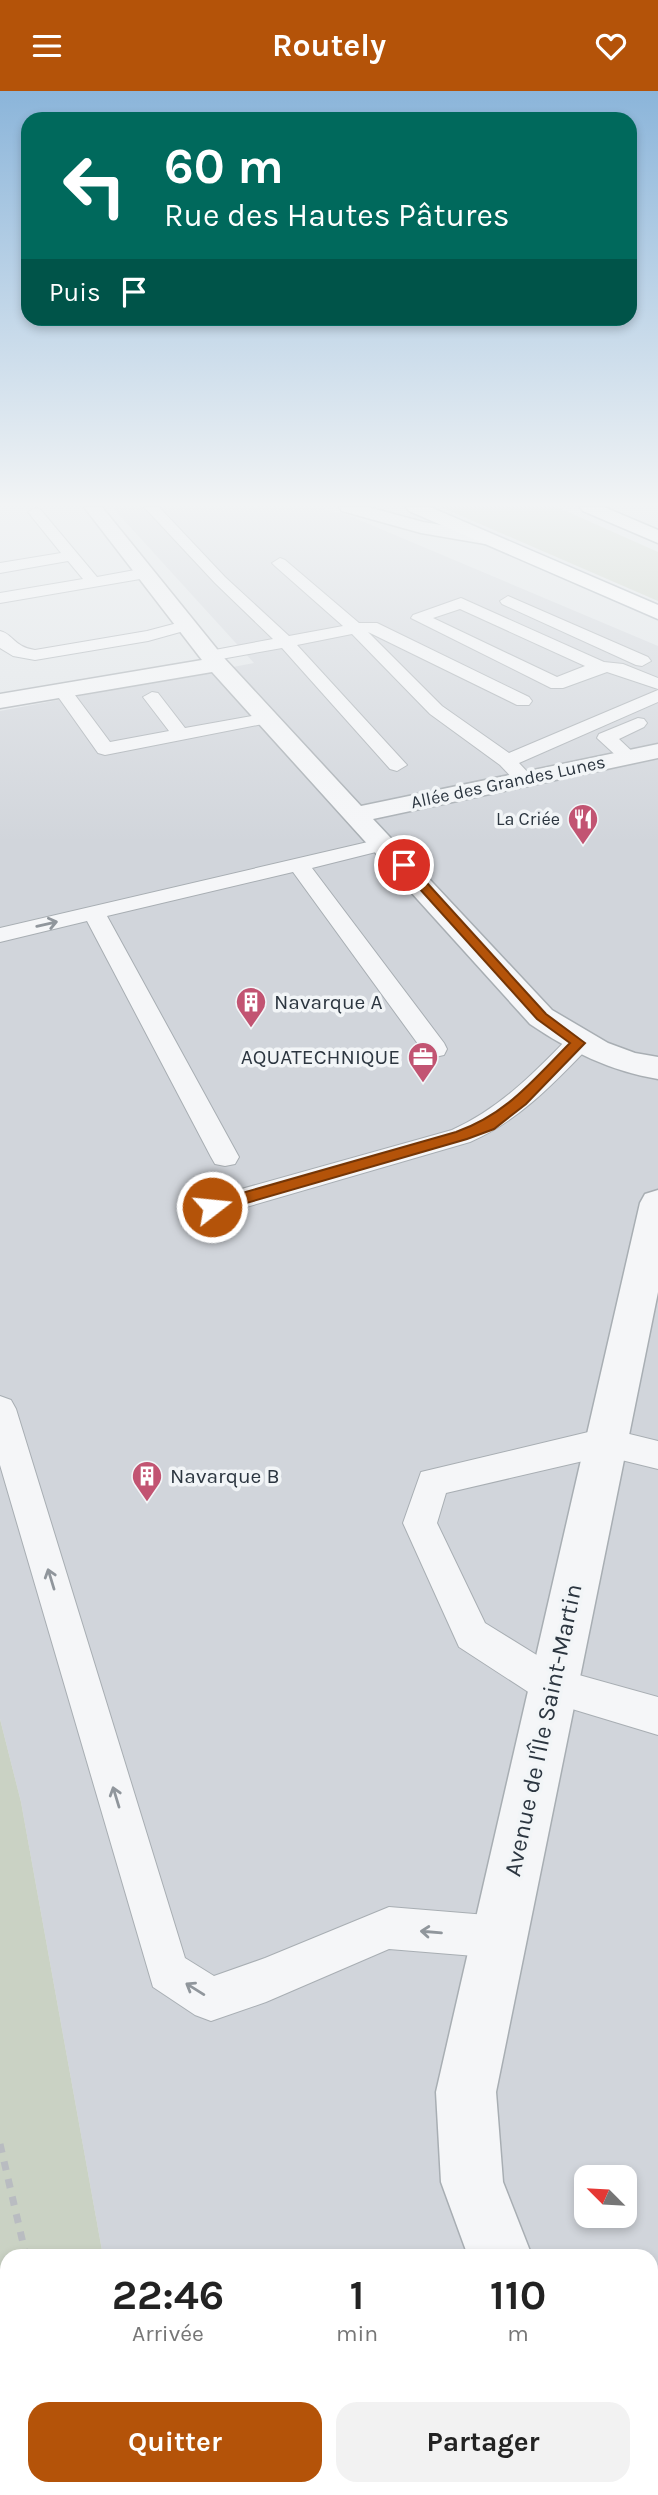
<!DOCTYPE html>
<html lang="fr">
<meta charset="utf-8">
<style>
:root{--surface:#fff;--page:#f2f2f2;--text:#222;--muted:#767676;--accent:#b45309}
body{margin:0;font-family:Karla,sans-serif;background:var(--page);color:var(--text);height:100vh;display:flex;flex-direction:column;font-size:26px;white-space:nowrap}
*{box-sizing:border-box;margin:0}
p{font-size:23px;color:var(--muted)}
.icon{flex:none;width:38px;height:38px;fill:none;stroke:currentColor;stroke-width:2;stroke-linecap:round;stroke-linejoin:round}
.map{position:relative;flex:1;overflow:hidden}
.side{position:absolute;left:0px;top:2158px;width:658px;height:247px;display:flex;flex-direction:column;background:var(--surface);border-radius:21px 21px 0 0;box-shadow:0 4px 10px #0003}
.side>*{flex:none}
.top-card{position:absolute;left:21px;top:21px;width:616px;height:214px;border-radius:21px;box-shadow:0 4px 10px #0003;background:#00695c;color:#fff;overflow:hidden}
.needle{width:46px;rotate:294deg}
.tools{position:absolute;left:574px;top:2074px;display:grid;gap:14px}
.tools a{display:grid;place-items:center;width:63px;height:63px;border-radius:14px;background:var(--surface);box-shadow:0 4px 10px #0003;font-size:35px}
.pin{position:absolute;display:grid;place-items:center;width:60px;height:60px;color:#fff;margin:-30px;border:4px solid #fff;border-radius:50%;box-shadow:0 2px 7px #0007}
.me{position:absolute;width:77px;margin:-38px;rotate:74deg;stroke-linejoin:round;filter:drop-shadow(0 0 5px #0008)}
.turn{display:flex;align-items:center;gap:24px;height:147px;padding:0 28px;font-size:32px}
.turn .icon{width:91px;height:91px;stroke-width:2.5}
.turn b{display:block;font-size:49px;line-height:60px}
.then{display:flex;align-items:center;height:66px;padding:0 28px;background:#0003;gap:14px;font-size:26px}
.eta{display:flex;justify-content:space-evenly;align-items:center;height:119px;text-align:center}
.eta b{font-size:42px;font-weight:700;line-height:49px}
.action{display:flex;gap:14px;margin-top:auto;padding:14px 28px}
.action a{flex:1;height:80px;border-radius:21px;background:var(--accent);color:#fff;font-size:28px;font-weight:700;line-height:80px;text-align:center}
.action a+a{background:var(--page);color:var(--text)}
header{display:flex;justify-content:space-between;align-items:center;height:91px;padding:0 28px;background:var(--accent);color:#fff;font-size:32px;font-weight:700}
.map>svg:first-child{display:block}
</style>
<header><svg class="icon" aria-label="menu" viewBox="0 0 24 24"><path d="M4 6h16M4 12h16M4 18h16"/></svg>Routely<svg class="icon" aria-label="heart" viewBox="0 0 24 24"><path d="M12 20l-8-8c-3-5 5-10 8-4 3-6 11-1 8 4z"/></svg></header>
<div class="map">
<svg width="658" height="2404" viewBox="0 0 658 2404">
<rect width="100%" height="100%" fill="#e2e6e9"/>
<path fill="#d1d5db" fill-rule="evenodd" d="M112,416h200l33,7 313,132v1849h-512l-1,-6h506v-233h-548l-82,-454 -21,-83v-1008l254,-48zM586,2086h39v38h-39z"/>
<path fill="#cad2c4" d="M441,416h116l101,45v49z
M0,1628l21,83 82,454h-96v233h138l1,6h-146z"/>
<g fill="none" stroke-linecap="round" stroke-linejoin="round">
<g stroke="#a8aeb3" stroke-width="2">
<path id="service" d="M144,416h15l66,70 64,59 54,-10 -68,-60 -3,-3 8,-5 5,2 74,63h18l152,74 3,4 -3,4h-12l-149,-73 74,74 67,47 149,-63v12l-139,61 15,16 -10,6 -7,-2 -17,-18 -70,-51 -78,-80 -55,11 110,120 -10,6 -7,-2 -108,-121 -72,13 -6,-1 -2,-4 2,-4 69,-13 -58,-56z
M35,417l5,1 57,68 49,-9 8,5 -8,5 -146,25v-10l83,-14 -15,-18 -68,12v-10l61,-10 -33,-41z
M508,505l140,61 3,4 -9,5 -6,-1 -134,-61 -2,-3z
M461,507l143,64 19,2 35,14v11l-51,-17 -44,16h-12l-140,-70 2,-3zM460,518l125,57 -28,11 -124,-59z
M185,530l8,5 -2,3 -43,12 -113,19 -22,-4 -13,-8v-17c13,3 14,16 35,19l112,-19z
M63,595l6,1 41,55 59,-11 -26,-34 9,-5 6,1 27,35 83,-15 9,5 -9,5 -163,32 -7,-2 -44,-62z
M638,627l6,1 3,4 -3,4 -25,12 19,18 -2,4h-14l-25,-23 2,-4z
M385,747l7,2 3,4 -3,4 -80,20 132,175 3,6 -3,6 -9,2 -9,-2 -133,-183 -186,44 132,241 -4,7 -10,2 -10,-2 -4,-7 -124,-236 -87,21v-14z
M578,944l9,2 3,6 -3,6c-36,37 -69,72 -117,93l-258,75 -10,-3 -4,-7 4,-7 250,-70c48,-22 81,-56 117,-93z
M0,1305l11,4 5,9 169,549 29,18 51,-18 124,-51 110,9 15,6 6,15 -6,15 -15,6 -110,-9 -123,53 -55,19 -16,-6 -42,-28 -153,-522z
M605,1337l53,13v28l-53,-13 -159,37 -9,30 48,100 76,47 97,27v38l-119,-36 -80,-52 -56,-124 18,-51z"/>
</g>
<g stroke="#a8aeb3" stroke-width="3">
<path id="minor" d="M84,416h18l123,152 136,147 297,-62v14l-285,61 179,191 56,33 27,10 23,4v22c-48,-8 -88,-28 -128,-55l-318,-352 -212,36v-14l202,-34z
M339,416h29l55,15 62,10 9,6 -9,6 -64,-11 -79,-22z
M658,1099v102l-162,800 7,90 29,74h-64l-27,-74 -5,-90 204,-889 5,-9z
M651,2297l7,3v69l-7,-3z"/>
</g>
<g stroke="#a3acb4" stroke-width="3">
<path id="primary" d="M406,416h24l228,98v14l-249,-108z"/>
</g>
<g stroke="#8b959f" stroke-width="3">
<path id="motorway" d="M580,416h24l54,23v13l-75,-32z"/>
</g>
<path stroke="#b9bcc1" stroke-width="7" stroke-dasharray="9 9" stroke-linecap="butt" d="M0,2053l26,112
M80,2398l2,6
M321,2404l4,-6"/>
<use href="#service" fill="#f5f6f8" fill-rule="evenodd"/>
<use href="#minor" fill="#f5f6f8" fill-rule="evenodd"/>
<use href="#primary" fill="#fff" fill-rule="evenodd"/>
<use href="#motorway" fill="#fff" fill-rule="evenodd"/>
</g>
<defs><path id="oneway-shaft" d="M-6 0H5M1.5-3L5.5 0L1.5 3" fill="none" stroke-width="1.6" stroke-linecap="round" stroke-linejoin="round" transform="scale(1.75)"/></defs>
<g stroke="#90969c">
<use href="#oneway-shaft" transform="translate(47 833) rotate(-13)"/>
<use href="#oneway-shaft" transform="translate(51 1488) rotate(-107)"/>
<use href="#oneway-shaft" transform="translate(116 1706) rotate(-107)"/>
<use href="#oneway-shaft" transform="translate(431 1841) rotate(-175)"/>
<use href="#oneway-shaft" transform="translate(195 1898) rotate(-148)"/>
</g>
<linearGradient id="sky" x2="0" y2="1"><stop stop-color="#8bb5da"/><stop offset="0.55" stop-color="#f2f4f5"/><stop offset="1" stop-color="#f2f4f5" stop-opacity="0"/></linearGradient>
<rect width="658" height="752" fill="url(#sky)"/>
<path fill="#b45309" stroke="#753606" stroke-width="2" d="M404,770l4,1 138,152 39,29 -59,61 -32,25 -27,10 -255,74 -5,-2 -3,-4 3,-4 249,-71c51,-18 77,-52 114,-89l-33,-24 -137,-152 -2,-2z"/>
<defs>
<g id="restaurant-pin" transform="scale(1.575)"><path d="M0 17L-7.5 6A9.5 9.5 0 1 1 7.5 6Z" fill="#c25472" stroke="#f2f5f7"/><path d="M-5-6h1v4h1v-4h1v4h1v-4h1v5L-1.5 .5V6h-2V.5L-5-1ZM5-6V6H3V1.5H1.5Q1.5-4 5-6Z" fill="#fff"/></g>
<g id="building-pin" transform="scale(1.575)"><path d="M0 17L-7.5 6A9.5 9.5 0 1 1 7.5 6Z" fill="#c25472" stroke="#f2f5f7"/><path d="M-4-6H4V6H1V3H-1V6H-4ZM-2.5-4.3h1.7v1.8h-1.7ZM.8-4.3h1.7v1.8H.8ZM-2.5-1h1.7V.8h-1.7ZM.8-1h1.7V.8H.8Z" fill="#fff"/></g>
<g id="office-pin" transform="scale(1.575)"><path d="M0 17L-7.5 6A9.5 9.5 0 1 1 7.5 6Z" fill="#c25472" stroke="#f2f5f7"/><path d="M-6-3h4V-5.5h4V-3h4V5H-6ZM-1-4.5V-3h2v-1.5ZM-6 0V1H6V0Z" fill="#fff"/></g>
</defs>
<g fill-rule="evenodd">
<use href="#restaurant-pin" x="583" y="728"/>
<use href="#building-pin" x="251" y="911"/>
<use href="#office-pin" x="423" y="966"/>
<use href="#building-pin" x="147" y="1385"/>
</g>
<g text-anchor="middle" stroke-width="7" stroke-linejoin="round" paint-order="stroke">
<g font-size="18" fill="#2c3640" stroke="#f2f5f7">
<text transform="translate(508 691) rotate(-12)" y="6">Allée des Grandes Lunes</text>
</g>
<g font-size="18" fill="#2c3640" stroke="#f2f5f7" text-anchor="end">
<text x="560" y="734">La Criée</text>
</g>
<g font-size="21" fill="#2c3640" stroke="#f2f5f7" text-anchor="start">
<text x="274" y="918">Navarque A</text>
<text x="400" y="973" text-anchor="end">AQUATECHNIQUE</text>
<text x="170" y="1392">Navarque B</text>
</g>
<g font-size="24" fill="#2c3640" stroke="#f2f5f7">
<text transform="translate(543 1639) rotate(-78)" y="8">Avenue de l'Île Saint-Martin</text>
</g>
</g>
</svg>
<div class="tools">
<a><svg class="needle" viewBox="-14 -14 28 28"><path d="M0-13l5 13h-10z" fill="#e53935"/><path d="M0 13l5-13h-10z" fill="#767676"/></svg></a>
</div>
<div class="pin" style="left:404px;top:774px;background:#d93025"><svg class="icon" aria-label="arrive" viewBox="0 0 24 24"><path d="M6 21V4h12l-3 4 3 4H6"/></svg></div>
<svg class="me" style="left:212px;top:1116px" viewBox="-20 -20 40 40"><circle r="17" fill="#b45309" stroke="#fff" stroke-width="3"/><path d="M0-11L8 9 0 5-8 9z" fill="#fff"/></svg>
<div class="top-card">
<div class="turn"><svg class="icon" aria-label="left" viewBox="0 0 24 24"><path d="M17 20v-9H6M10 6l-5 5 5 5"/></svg><div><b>60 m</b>Rue des Hautes Pâtures</div></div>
<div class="then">Puis<svg class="icon" aria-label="arrive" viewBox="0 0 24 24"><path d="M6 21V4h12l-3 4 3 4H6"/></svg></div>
</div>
<section class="side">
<div class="eta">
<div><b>22:46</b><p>Arrivée</p></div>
<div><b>1</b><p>min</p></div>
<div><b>110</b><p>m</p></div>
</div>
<div class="action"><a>Quitter</a><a>Partager</a></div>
</section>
</div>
